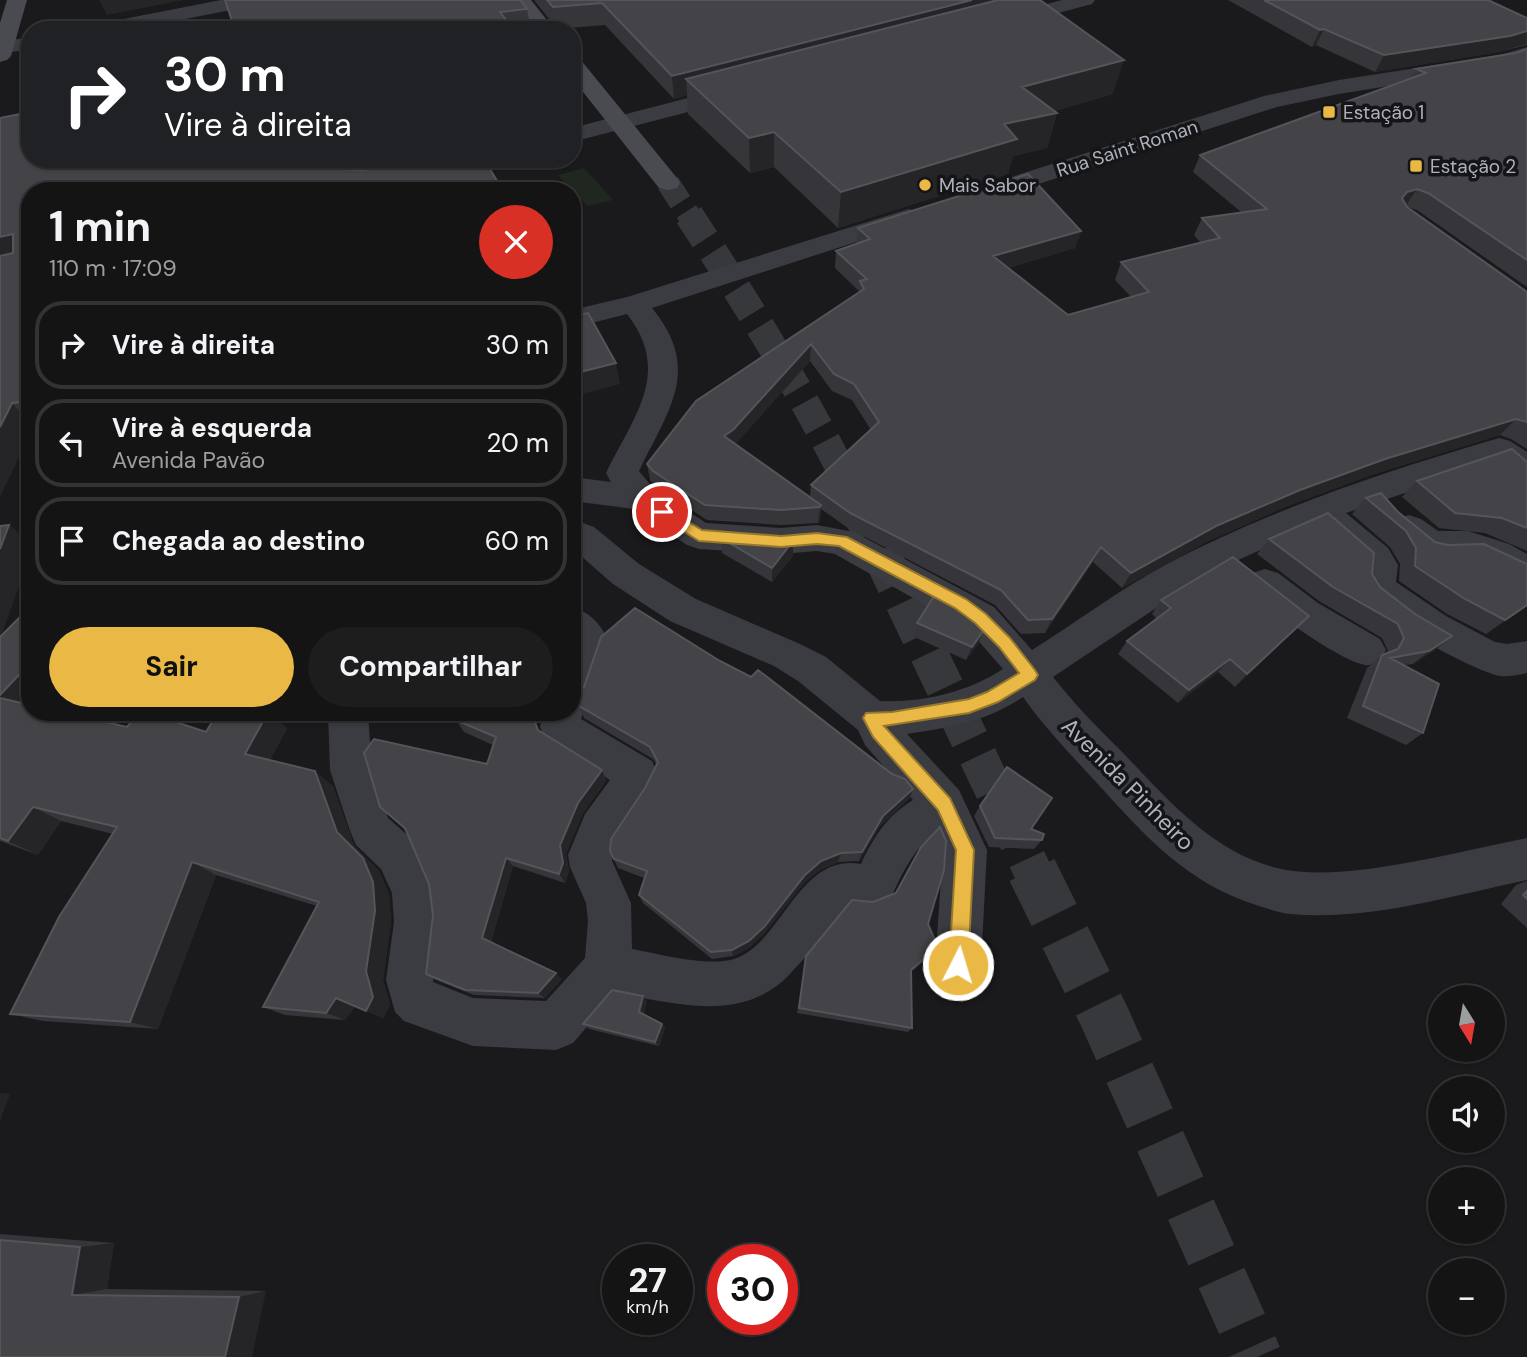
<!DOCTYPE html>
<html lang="pt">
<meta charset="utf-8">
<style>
:root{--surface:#141415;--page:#1d1d1e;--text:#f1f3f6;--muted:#9d9ea0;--line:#333334;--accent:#e9b845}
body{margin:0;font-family:"DM Sans",sans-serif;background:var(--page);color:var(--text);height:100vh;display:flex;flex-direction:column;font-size:26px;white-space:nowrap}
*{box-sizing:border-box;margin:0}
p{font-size:23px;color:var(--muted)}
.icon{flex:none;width:38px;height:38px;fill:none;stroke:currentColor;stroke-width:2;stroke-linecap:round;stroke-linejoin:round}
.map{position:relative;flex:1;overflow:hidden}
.details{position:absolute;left:21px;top:182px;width:560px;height:539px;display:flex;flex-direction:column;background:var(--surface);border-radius:28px;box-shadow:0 2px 5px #0004,0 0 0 2px var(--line)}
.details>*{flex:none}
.guide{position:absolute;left:21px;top:21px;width:560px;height:147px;border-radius:28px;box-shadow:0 2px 5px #0004,0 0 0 2px var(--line);background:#202124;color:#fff;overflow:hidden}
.needle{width:46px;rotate:169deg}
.tools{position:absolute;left:1428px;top:985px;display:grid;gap:14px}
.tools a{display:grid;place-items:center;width:77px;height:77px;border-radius:50%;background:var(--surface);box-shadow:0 2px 5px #0004,0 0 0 2px var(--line);font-size:35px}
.speed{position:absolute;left:602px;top:1244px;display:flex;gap:14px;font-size:35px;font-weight:700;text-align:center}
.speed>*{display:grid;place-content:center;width:91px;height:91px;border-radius:50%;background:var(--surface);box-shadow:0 2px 5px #0004,0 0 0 2px var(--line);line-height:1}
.speed small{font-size:18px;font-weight:400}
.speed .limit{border:10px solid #d22;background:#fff;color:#111}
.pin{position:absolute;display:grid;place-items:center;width:60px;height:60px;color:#fff;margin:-30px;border:4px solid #fff;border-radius:50%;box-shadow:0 2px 7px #0007}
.me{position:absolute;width:77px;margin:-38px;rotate:5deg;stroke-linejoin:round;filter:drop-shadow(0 0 5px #0008)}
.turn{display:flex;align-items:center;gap:24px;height:147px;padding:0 28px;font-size:32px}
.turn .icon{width:91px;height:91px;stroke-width:2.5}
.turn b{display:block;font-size:49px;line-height:60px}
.round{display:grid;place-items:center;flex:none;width:74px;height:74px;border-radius:37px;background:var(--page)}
.head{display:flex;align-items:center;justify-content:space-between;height:119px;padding:0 28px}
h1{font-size:42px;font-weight:700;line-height:52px}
.action{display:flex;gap:14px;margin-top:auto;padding:14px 28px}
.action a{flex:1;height:80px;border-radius:42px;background:var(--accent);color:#111;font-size:28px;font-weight:700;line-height:80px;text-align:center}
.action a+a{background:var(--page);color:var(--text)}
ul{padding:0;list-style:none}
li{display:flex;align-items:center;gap:21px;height:88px;margin:0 14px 10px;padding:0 14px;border:4px solid var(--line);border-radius:28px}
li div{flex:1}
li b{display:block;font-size:26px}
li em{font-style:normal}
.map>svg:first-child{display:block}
</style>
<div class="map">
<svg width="1527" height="1357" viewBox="0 0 1527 1357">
<rect width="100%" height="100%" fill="#1a1a1c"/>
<path fill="#202721" d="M584,168l29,32 -26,6 -29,-31z"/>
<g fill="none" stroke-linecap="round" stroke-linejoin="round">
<path stroke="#37383c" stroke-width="23" stroke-dasharray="23 11" stroke-linecap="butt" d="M668,183l22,34"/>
<path stroke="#37383c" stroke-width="29" stroke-dasharray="29 15" stroke-linecap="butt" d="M689,215c61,93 119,186 167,285"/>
<path stroke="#37383c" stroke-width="38" stroke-dasharray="38 19" stroke-linecap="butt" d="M855,499l178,373"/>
<path stroke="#37383c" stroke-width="50" stroke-dasharray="50 25" stroke-linecap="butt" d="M1032,870l72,146 153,341"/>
<path fill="#3b3c41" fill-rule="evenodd" d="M221,0h40l-10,6 -121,24h-42l10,-6z
M1062,0h33l-3,4 -90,24 -7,-2 -3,-4 3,-4z
M30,37v12l-30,5v-12z
M1527,47v13l-15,6 -173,28 -62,13 -285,92 -9,2 -9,-2 -3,-5 3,-5 290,-93 75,-16 161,-25z
M738,85l8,2 3,5 -3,5 -174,45v-14z
M909,209l9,3 4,5 -4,5 -266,86c51,62 16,102 -13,163l15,18 52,34 75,5 36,-3 37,7 140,75 38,43c45,-28 88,-61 135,-86 105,-55 219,-93 332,-126l11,3 17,11v31l-12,-4 -19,-17 -150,51 42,35 10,17 -2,17 50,34 49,26 12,2 20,-3v32c-9,2 -18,4 -27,3 -27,-5 -133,-62 -140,-88 -1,-6 2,-15 2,-22l-44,-42 -82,37 -47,25 -136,91c22,28 47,53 72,78 46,48 92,102 161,115 66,11 174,-19 241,-32v42c-77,16 -157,41 -237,34 -10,-1 -21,-5 -31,-8 -72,-22 -114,-70 -163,-124 -25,-27 -51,-54 -73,-85 -35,24 -75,31 -116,37l52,56 28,60 -6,115 -7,16 -16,7 -16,-7 -7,-16 8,-115 -7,-17c-23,15 -35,43 -46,67l-21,8 -21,-3c-19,24 -38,48 -59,70 -47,49 -115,28 -173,18l-43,50 -17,7 -83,-4 -69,-25 -9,-9 -9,-32 8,-58 -2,-29 -11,-24 -25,-24 -6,-14 -20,-61 -2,-58h40l4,58 16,48 24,21 24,54 4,29 -7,60 40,16 73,3 39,-43 3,-37 -2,-18 -16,-36 -2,-12 17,-41 25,-34 -64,-40 -6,-13 3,-15h29v-105c17,5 27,15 35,31l-21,61 -8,3 5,10 -2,7 71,42 6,13 -12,23 -33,51 -1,13 19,42 1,46c27,5 75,18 102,10 49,-16 64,-106 127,-95 13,-28 26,-48 52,-64l-48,-55 -7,-15 -60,-49 -24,-15 -104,-45 -57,-37 -41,-36v-29l22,8 45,37 57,35 104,45 26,13 54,44c42,2 88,-9 123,-32l-35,-40 -133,-75 -18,-3 -36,3 -82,-5 -12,-4 -53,-36 -62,-8v-24l39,5 -5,-9c27,-56 67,-100 21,-159l-55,14v-18l55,-13z
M1409,515l12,4 17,12h30l41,13 18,10v31c-21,-7 -38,-24 -60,-27 -32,-6 -53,10 -75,-30l5,-9z
M1265,569l13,4 40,30 62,36 6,11 -6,11c-5,2 -10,5 -15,4 -25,-4 -107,-61 -118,-82l5,-10z"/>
<path fill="#494b51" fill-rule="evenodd" d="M7,0h20l-16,56 -4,4 -7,2v-39z
M511,0h20l24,30h-21z
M572,58l8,1 97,119 3,5 -3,5 -9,2 -9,-2 -87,-110z"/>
</g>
<path fill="#36363a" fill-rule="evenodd" d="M534,0h506l73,94 -59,17 3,2 -10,35 -34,8 -5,18 -170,54 -64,-61 -24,6 -62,-59 -1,-19 -13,4 -69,-74 -48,4z
M1228,0h260l39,18v27l-28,7 -124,20 -59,-27 -4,2z
M527,9l4,21h-296z
M1527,49v238l-110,-77 -10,-3 120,85v157l-16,-10 -11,-4 -129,40 -84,31 -81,36 -84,46 -29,-26 -48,71 -24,1 -26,-29 -147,-77 -27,-19 -1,11 -2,3 -37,2 -74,-5 -51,-33 -6,-7 -3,-16 212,-172v-1l-24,-23 1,-17 20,-7 2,-16 223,3 -6,17 -67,20 60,47 63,-18 -16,-17 6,-18 80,-19 -7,-8 8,-17 39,-6 -48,-40 7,-17 210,-76 6,-10 100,-16zM810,361l22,30 20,9 19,30 -60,55 -1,12 -75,-53z
M30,191v243l-30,62z
M1527,462v89l-42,-18 -46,-5 -37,-31 15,-16z
M1366,498l32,14 37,30 92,22v42l-41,28 -39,-20 -48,-33 1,-17 -10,-17 -38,-33z
M9,525l21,17v14l-30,81 30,75 97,15 79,5 81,-4 -17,32 63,26 21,60 25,25 10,23 2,28 -8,58 7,25 -7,13 -28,-12 -10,14 -60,-5 -22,-8 54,-101 -101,-31 -58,154 -115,-8 -33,-7 103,-180 -52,-13 -23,34 -38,-14v-315z
M721,538l72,18 -21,26 -50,-29z
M1269,539l103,35 8,13 55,63 -22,14 -8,1 18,68 -17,12 -59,-27 20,-50 15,-13 5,-2 1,-2 -6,-13 -63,-37 -62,-47z
M1161,600l148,16 -74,71 -17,-15 -40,31 -60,-49 9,-13 30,-22 -5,-5z
M917,623l61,21 -12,16 -52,-23z
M577,691l315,83 21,15 -4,10 -29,27 -21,35 -21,1 -18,8 -16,13 -40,51 -15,14 -16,8 -21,3 -69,-56 -4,-8 5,-17 -26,-10 -8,-17 35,-63 11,-24 -3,-5 -69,-41 -5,-12 1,-6z
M456,720l81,6 2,5 63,39 4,11 -23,32 -17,41 3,17 -4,12 -52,-17 -22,76 71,37 -17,19 -71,-3 -38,-15 -10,-6 7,-59 -4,-31 -24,-54 -25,-23 107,-43 6,-19 -29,-13z
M980,806l51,23 11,11 -8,9 -45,-2 -15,-31z
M1527,881v47l-26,-24 15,-19z
M896,893l32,31 10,23 -5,7 -22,18 1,56 -4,4 -111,-19 9,-57 67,-54z
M647,1001l-4,14 19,9 3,4 -6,18 -70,-17 -6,-5z
M0,1234l114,9 -7,46 159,2 -266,66z"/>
<path fill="#252528" d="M99,0h85l-77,15z
M972,0h35l-321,79 1,16 -13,4 -2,-23z
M1324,29l-8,16 -4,2 8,-17z
M1527,31l-1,13 -27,8 -124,20 9,-17z
M1124,60l-11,34 -99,28 8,-35z
M1057,113l-10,35 -34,8 -5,18 -170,54 3,-36 163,-68z
M774,132v35l-24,6 -1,-35z
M327,159h103l-98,24 -15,-15 5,-8z
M1417,189l-12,18 -3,-9 5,-6z
M1081,231l-6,17 -86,25 4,-17z
M13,234l17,21 -30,9v-27z
M811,344l-1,17 -76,85 -10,-10z
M616,363l4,21 -48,13v-23z
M12,403l18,19v12l-30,62v-69z
M1516,419l-16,16 -129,40 -84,31 -81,36 -84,46 9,-15 85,-47 84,-36 85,-31z
M821,505l-1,15 -2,3 2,-16z
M9,525l21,17v14l-30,82v-89z
M793,541v15l-21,26v-14z
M1101,547l-8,15 -48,71 7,-14z
M1527,605v1l-41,28 19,-14z
M1309,616l-14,14 -60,57 12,-13z
M983,631l-5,13 -12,16 6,-13z
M1452,636l-17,14 -22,14 16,-13z
M1230,659l-12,13 -40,31 11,-13z
M30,663v48l-30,-12v-4z
M268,712h2l17,16 -22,42 -20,-16z
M532,712h9l-4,14 7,15 -12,-26z
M602,770l4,11 -23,32 -17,41 3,17 -4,12 -6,-9 1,-29 18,-42z
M315,771l18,15 21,60 25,25 10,23 2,28 -8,58 7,25 -7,13 -17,-7v-40z
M913,789l-4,10 -29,27 -21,35 3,-9 21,-36z
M33,807l28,14 -23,34 -30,-14z
M841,853l-3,9 -18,8 -16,13 -40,51 -15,14 -16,8 -1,-6 73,-75 16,-14z
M506,858l7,8 -23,79 -8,-7z
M192,862l24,13 -58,154 -28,-7z
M938,947l-5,7 -26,22 4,-6z
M556,973l6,6 -17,19 -7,-5z
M643,996l4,5 -4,17 -4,-6z
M336,998l19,7 -10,15 -19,-7z
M662,1024l3,4 -6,18 -4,-4z
M0,1093l10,1 -10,27z
M114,1243l-7,46 -35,6 8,-48z
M266,1291l-14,66h-27l14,-60z"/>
<path fill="#434348" stroke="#53555a" stroke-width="2" d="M225,0h295l7,9 -27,3 14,18h-279z
M547,0h425l-300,76 -70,-73 -49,4z
M998,0h42l84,60 -102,27 35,26 -53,11 13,15 -176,53 -67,-60 -25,6 -63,-59z
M1264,0h224l39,18v13l-17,5 -126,19 -60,-26 -4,1z
M1527,49v211l-99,-67 -11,-4 -10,3 -5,6 5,9 120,85v130l-11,-3 -131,40 -85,31 -84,36 -85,47 -30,-26 -49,72 -24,1 -27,-30 -151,-77 -39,-28 68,-63 -25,-38 -20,-10 -23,-30 -78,86 -9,6 97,69 -1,2 -39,3 -76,-5 -52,-34 -6,-7 49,-63 168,-112 -4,-8 7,-2 -31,-28 34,-12 -12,-11 170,-54 53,57 -88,25 75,59 81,-23 -28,-30 99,-24 -18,-20 65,-9 -67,-54 226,-82 -10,-4 100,-16z
M30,112v47h297l-5,1 -5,8 47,2 46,-11h74l19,32h-473v210l-18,2 -12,24v-171l13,-3v-19l-13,3v-119z
M588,313l28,50 -44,11v-58z
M1512,449l15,13v66l-25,-10 -47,-5 -38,-32z
M1381,493l17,19 37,30 13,3 36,-1 43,20v41l-22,15 -40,-21 -50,-33 1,-18 -10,-17 -40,-33z
M1328,513l46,40 -2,21 8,13 35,27 37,22 -23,15 -39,7 49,26 -16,49 -60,-27 19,-51 16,-6 6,-11 -6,-14 -65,-37 -64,-48z
M9,525l-9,24v-23z
M721,538l72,3 -21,27z
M1233,557l76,59 -62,58 -17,-15 -41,31 -62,-49 44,-33 -10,-8z
M934,596l37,21 12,14 -11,16 -55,-24z
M30,607v56l-30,32v-58z
M635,608l85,53 31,16 7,-7 134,104 13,5 8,10 -30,27 -21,36 -21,1 -20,8 -16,14 -41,52 -15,14 -17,9 -21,2 -72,-57 8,-24 -33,-12 -4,-8 1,-12 34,-51 13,-26 -8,-15 -71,-41 2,-8 -4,-7 7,-4 17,-50z
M0,698l30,7v7h33l64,15 13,-15h6l60,20 12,-20h50l-23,42 70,17 22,61 26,26 10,24 2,29 -9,60 7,26 -7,14 -30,-13 -10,15 -63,-6 56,-105 -127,-40 -62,160 -120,-8 49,-97 58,-90 -84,-20 -25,34 -8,-3z
M463,712h69v3l6,15 64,40 -24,33 -18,42 3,18 -4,11 -53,-16 -24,80 74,35 -18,20 -73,-3 -39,-16 7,-59 -4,-31 -24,-56 -25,-21 -16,-54 10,-14 113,25 9,-27 -40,-17z
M1007,767l45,31 -21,31 13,5 -2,6 -47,-2 -15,-32z
M940,827l6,14 -2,29 -16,54 10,23 -27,23 1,58 -113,-20 7,-52 46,-56 21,2 23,-9 25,-46z
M1527,891v8l-4,-4z
M612,990l31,6 -4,16 23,12 -7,18 -72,-18z
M0,1240l80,7 -8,48 167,2 -14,60h-225z"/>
<path fill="#e9b845" stroke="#97782d" stroke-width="2" d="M662,506l40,24 79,6 36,-3 30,4 119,62 20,15 24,24 25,32 3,5 -3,5 -37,22 -29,11 -85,13 66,72 24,52 -6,115 -3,7 -7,3 -7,-3 -2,-7 7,-115 -18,-40 -65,-73 -10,-19 3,-5 26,-1 77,-13 18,-7 32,-19 -20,-26 -24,-24 -20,-15 -116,-62 -22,-2 -36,3 -82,-6 -42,-26 -2,-3z"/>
<g fill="#e9b845" stroke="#151517" stroke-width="2.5">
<rect x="1322" y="105" width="14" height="14" rx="3.5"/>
<rect x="1409" y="159" width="14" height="14" rx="3.5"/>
<circle cx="925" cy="185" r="7"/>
</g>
<g text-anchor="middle" stroke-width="7" stroke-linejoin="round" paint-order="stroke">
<g font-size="19" fill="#adb1bb" stroke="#151517" text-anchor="start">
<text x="1343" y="119">Estação 1</text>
<text x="1430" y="173">Estação 2</text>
<text x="939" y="192">Mais Sabor</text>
</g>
<g font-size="19" fill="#adb1bb" stroke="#151517">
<text transform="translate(1127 148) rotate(-18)" y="7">Rua Saint Roman</text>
</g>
<g font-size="23" fill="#adb1bb" stroke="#151517">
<text transform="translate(1128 784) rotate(45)" y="8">Avenida Pinheiro</text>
</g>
</g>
</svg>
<div class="tools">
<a><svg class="needle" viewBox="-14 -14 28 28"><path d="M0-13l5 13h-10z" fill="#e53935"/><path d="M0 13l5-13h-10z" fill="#9d9ea0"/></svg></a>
<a><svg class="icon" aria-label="sound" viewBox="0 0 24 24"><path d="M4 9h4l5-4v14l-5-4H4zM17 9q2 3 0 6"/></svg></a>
<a>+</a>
<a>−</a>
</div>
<div class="speed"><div>27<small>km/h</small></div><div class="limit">30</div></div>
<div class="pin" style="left:662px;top:512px;background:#d93025"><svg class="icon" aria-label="arrive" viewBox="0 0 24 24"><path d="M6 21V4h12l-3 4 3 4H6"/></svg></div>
<svg class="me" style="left:958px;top:965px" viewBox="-20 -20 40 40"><circle r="17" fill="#e9b845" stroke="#fff" stroke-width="3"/><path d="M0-11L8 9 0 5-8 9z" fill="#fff"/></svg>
<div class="guide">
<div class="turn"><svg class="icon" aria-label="right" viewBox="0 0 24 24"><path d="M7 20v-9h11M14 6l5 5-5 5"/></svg><div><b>30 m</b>Vire à direita</div></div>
</div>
<section class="details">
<div class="head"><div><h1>1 min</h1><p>110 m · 17:09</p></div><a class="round" style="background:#d93025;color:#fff"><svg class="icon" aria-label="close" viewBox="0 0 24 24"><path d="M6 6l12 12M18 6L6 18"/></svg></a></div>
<ul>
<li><svg class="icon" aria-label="right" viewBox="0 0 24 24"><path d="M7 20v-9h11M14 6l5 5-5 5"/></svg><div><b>Vire à direita</b></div><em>30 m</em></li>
<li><svg class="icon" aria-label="left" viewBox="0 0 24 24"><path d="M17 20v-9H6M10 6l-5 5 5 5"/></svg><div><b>Vire à esquerda</b><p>Avenida Pavão</p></div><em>20 m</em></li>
<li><svg class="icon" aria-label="arrive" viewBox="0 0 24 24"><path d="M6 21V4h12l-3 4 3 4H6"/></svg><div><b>Chegada ao destino</b></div><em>60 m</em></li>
</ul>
<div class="action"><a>Sair</a><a>Compartilhar</a></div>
</section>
</div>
